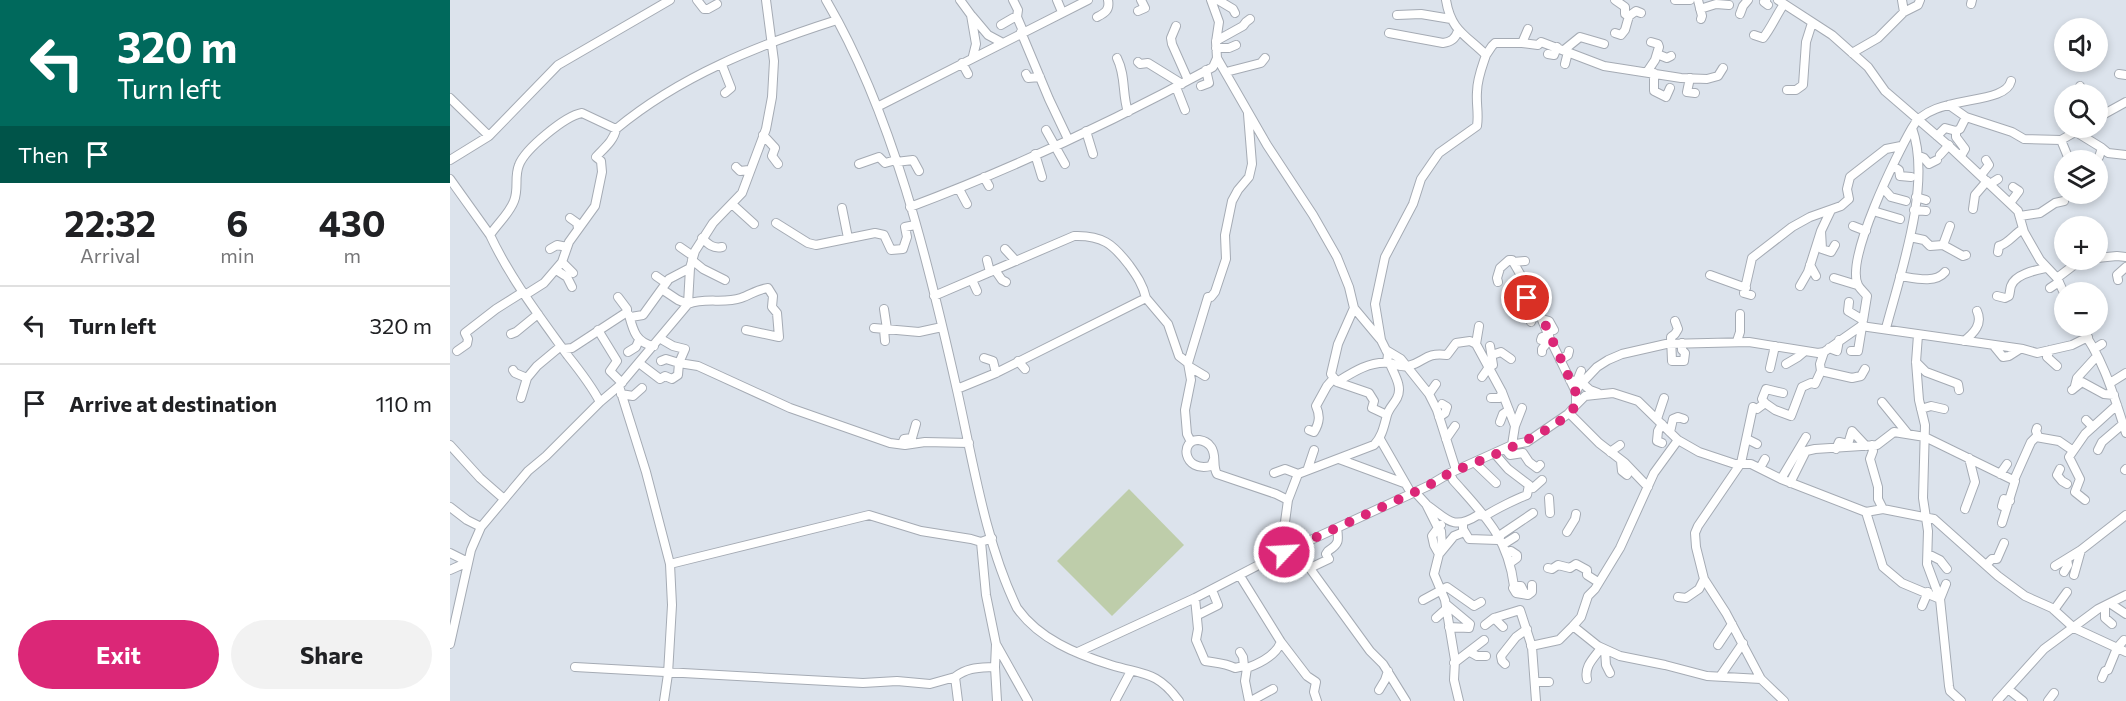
<!DOCTYPE html>
<meta charset="utf-8">
<style>
:root{--surface:#fff;--page:#f2f2f2;--text:#202124;--muted:#757577;--line:#e0e0e0;--accent:#db2777}
body{margin:0;font-family:Commissioner,sans-serif;background:var(--page);color:var(--text);height:100vh;display:flex;flex-direction:column;font-size:22px;white-space:nowrap}
*{box-sizing:border-box;margin:0}
p{font-size:20px;color:var(--muted)}
.icon{flex:none;width:33px;height:33px;fill:none;stroke:currentColor;stroke-width:2;stroke-linecap:round;stroke-linejoin:round}
.map{position:relative;flex:1;overflow:hidden}
.details{display:flex;flex-direction:column;background:var(--surface);width:450px}
.details>*{flex:none}
.hud{background:#00695c;color:#fff;overflow:hidden}
.tools{position:absolute;left:1604px;top:18px;display:grid;gap:12px}
.tools a{display:grid;place-items:center;width:54px;height:54px;border-radius:50%;background:var(--surface);box-shadow:0 3px 9px #0003;font-size:30px}
.pin{position:absolute;display:grid;place-items:center;width:51px;height:51px;color:#fff;margin:-26px;border:3px solid #fff;border-radius:50%;box-shadow:0 2px 6px #0007}
.me{position:absolute;width:66px;margin:-33px;rotate:65deg;stroke-linejoin:round;filter:drop-shadow(0 0 4px #0008)}
.turn{display:flex;align-items:center;gap:21px;height:126px;padding:0 18px;font-size:27px}
.turn .icon{width:78px;height:78px;stroke-width:2.5}
.turn b{display:block;font-size:42px;line-height:51px}
.then{display:flex;align-items:center;height:57px;padding:0 18px;background:#0003;gap:12px;font-size:22px}
.eta{display:flex;justify-content:space-evenly;align-items:center;height:102px;text-align:center}
.eta b{font-size:36px;font-weight:700;line-height:42px}
.button{display:flex;gap:12px;margin-top:auto;padding:12px 18px}
.button a{flex:1;height:69px;border-radius:36px;background:var(--accent);color:#fff;font-size:24px;font-weight:700;line-height:69px;text-align:center}
.button a+a{background:var(--page);color:var(--text)}
ul{padding:0;list-style:none}
li{display:flex;align-items:center;gap:18px;height:78px;padding:0 18px;border-top:2px solid var(--line)}
li div{flex:1}
li b{display:block;font-size:22px}
li em{font-style:normal}
main{display:flex;flex:1;min-height:0}
.map>svg:first-child{display:block}
</style>
<main>
<section class="details">
<div class="hud">
<div class="turn"><svg class="icon" aria-label="left" viewBox="0 0 24 24"><path d="M17 20v-9H6M10 6l-5 5 5 5"/></svg><div><b>320 m</b>Turn left</div></div>
<div class="then">Then<svg class="icon" aria-label="arrive" viewBox="0 0 24 24"><path d="M6 21V4h12l-3 4 3 4H6"/></svg></div>
</div>
<div class="eta">
<div><b>22:32</b><p>Arrival</p></div>
<div><b>6</b><p>min</p></div>
<div><b>430</b><p>m</p></div>
</div>
<ul>
<li><svg class="icon" aria-label="left" viewBox="0 0 24 24"><path d="M17 20v-9H6M10 6l-5 5 5 5"/></svg><div><b>Turn left</b></div><em>320 m</em></li>
<li><svg class="icon" aria-label="arrive" viewBox="0 0 24 24"><path d="M6 21V4h12l-3 4 3 4H6"/></svg><div><b>Arrive at destination</b></div><em>110 m</em></li>
</ul>
<div class="button"><a>Exit</a><a>Share</a></div>
</section>
<div class="map">
<svg width="1676" height="701" viewBox="0 0 1676 701">
<rect width="100%" height="100%" fill="#dce3ec"/>
<path fill="#becdaa" d="M679,489l55,56 -72,71 -55,-55z"/>
<g fill="none" stroke-linecap="round" stroke-linejoin="round">
<g stroke="#a5abb4" stroke-width="10">
<path id="street" d="M247,0l7,9h4l9,-5
M376,0c67,114 102,261 131,390 16,71 28,152 60,218 22,31 59,46 94,57 33,10 46,6 68,36
M510,0l11,15 5,29 -3,12
M563,0l5,10 -1,7
M607,0l5,12
M761,0l8,22 -3,20 1,16 50,87 46,70 24,42 12,30 5,21 26,31
M768,0l15,9 2,4
M1165,0l10,7v7l4,2 -4,14 -4,5 -6,-2
M1225,0h15
M1248,0l4,16 -1,3
M1316,0l-2,2 4,3
M1328,0l54,35 36,32 17,24 65,56 68,64 6,21 16,28 17,18 7,15
M1452,0l2,12
M1521,4l1,-4
M1250,9l16,-5 13,1
M688,11l7,-3 -4,-8
M1290,14l3,-8 5,-6
M947,15l24,-1 30,5
M522,16l16,19 13,7
M1179,16l7,-5 5,2
M647,17c8,-4 13,-7 11,-17
M551,25l12,-7 4,-1 6,14
M726,26l-5,12 1,6 16,36
M571,32l28,67 19,40
M939,33l54,10c8,-1 12,-4 15,-12
M1304,35l9,3c7,-8 14,-24 21,-34
M766,41l27,-15 3,-4 4,-3
M1072,43l16,2 3,-3 63,24 77,12 26,1 11,-3 5,-8
M766,48h13l7,-3
M1114,50l16,-13 24,7
M1402,53l26,-15 26,-26 14,-7 2,-5
M1098,54l6,1 3,-8
M1207,54l10,4 4,-2
M1036,55l6,-9 3,-3h27l6,-14
M667,58c9,18 5,36 11,54
M688,62l2,2 8,-1 34,21
M512,63l6,11
M1115,64l3,-12
M272,65l9,23 -6,5
M776,72l35,-9 4,-5
M1197,72l8,-12 4,-13 -1,-3 -7,-2
M1204,73v18l12,6 4,-9
M576,74l2,4 12,-1
M1669,74l7,1
M1240,78l-3,14 8,1
M751,86l8,-3 -3,-13
M1630,86l4,8
M726,87l9,23
M1337,90h9l7,-5 3,-43 6,-19
M0,98l39,38
M1499,105l17,12 46,15 12,7 37,1 21,-12
M427,107l211,-107
M1647,118l29,-16
M596,130l19,34
M636,131l7,23
M1506,131v6l9,12 -4,7
M1626,132l26,16 -3,9
M313,135l12,13 -3,8 6,8
M1487,136l8,-8 11,3 4,-2 6,-12
M1611,140l7,17
M1652,148l6,5 18,2
M585,154l7,23
M1490,155l9,-10
M1469,156l5,2 5,6 8,-4
M0,160l39,-24 69,-71 112,-65
M446,162l17,-2 6,11
M409,164l20,-7 6,6 11,-3
M1443,166l6,4 1,6 11,1
M286,167l4,4 9,-1
M1531,175l8,-10 -3,-5
M534,177l5,9
M0,179l40,56
M1540,184l8,-5
M1433,188l8,9 15,4
M509,189l8,15
M1466,197l10,3
M1560,203l9,-12 -6,-4
M282,204l22,20
M460,207c104,-39 206,-87 303,-140l4,-9
M392,208l6,30
M1523,209l2,-14 12,-14
M1381,210l-10,21 1,18 9,3 4,-7
M1464,210l12,1
M1423,211l27,8
M1570,216l20,-3 15,-10 9,-2
M120,218l7,5 1,5
M326,223l32,20 8,2 59,-12 9,2 7,15 12,-1 4,-12 -2,-10 10,-2
M1403,226l13,5
M1460,237l14,3 6,6 13,-1 7,-19
M252,238c6,6 11,11 20,9
M1493,245l20,11 3,-1
M230,247l13,9
M100,249l7,-4 10,2
M555,249l11,12
M1548,252l1,-6c9,-2 16,-13 24,-17
M1647,258l20,-2 9,1
M242,260l11,9 22,11
M537,260l3,12
M112,262l11,11
M1063,262l12,-1
M1360,265l6,11
M106,270l11,7 5,10
M545,270l7,10 4,2
M1260,275l36,13
M206,276l10,7
M1450,276c14,2 35,8 45,-4
M1384,278l23,7
M1607,278l21,-16 11,-2
M522,280l5,11
M1668,280l-1,-5 9,-8
M1350,286l8,-14 13,-41
M1600,288l9,-6
M213,290l15,10 10,4c17,-7 36,0 53,-6 9,-3 17,-9 27,-10l5,8 -1,11 5,6 2,24 -33,-7
M1064,293l13,5 10,-6 4,-5
M75,295l19,-12 18,-21 7,-20 26,-36 7,-34 -1,-11 -5,-4c7,-8 18,-16 20,-28
M1301,295l-7,-2 8,-35 40,-31 18,-10 31,-11 8,-7 -2,-10 3,-12 36,-28 15,-3
M484,296l140,-60c28,-1 39,8 55,29 8,11 14,20 17,33l-150,75 -39,16
M1547,296l8,2 4,-2c1,-3 1,-7 2,-10 4,-12 25,-16 35,-18
M1079,297l4,20 -2,5
M696,298l22,26 11,32 9,7
M1399,302l-1,9 15,9
M434,309l3,20
M179,315c4,15 7,28 25,31
M181,317l12,-2 26,-36 21,-11
M1092,319l7,2 5,9
M1225,321l3,8 -3,5 -4,3 1,24h12l1,-8 -3,-3v-7
M1629,326c24,31 35,70 47,107
M424,328l45,4 23,-5
M1436,328c15,-56 46,-145 26,-200 18,-35 93,-21 99,-47
M434,329l1,12
M148,330l19,31 -7,10 12,12
M61,334l5,-2 22,-18
M1468,335l-2,27 3,38 6,25 -2,73 5,33 -1,33 13,35 9,87 1,5 11,10
M211,339l12,7 12,3 -6,14 19,3 92,42 100,35 15,2 20,-3 44,1
M1091,340l1,-3 7,-2
M1287,341l3,-9v-18
M1514,341c10,-8 19,-17 13,-30
M1026,344l3,-18
M1544,346l9,11 6,-1 11,-7
M1379,348l8,3 2,-11
M113,349l9,-1 55,-36v-3l-9,-12
M1644,349l8,-5
M936,350l15,9 28,35 8,16 19,60
M1600,350l-3,7 10,9
M7,351l10,-7 1,-5 -3,-6 31,-24 27,-17
M1401,351h7l9,-55c-2,-3 -7,-7 -9,-11 -13,-26 39,-131 54,-157
M178,352l8,-5 3,-7
M1092,352v-3l8,-10
M1374,352l-4,12 1,7 31,7 9,-2 4,-7
M1042,355l9,-3 10,7
M534,358l9,3 3,12
M1110,360l8,-5 1,-4
M568,361l7,8
M1466,362l10,10 32,12 1,6
M189,363l21,16 5,-3 7,3 6,-4 1,-12 -13,-4 -5,2
M937,363l1,-9 -7,-14 -6,-36 10,-47 28,-53 8,-25 11,-16 7,-10 38,-27c2,-12 -1,-22 0,-34 0,-13 5,-25 9,-37 -20,-20 -35,-24 -40,-55
M1336,364l12,-7 6,-5
M740,367l15,9
M1320,368l5,-22
M63,370l2,3 12,5
M1032,377l7,-10 4,-2 -3,-19
M1120,380l12,3 8,7 8,3
M1127,381l4,-10
M887,382c16,-10 33,-21 52,-19 6,1 13,5 19,3 17,-4 17,-14 39,-11l9,-12 14,-2 6,3 26,48 13,34 -3,19
M1660,383l16,-10
M169,386l27,86 24,92 199,-49 52,16 50,8 10,3
M1625,386l2,-8 20,-22
M1622,390l10,-8 22,12 10,1
M1126,392l3,-6 18,-19 11,-7 14,-6 44,-10 83,-2 69,11 6,-1 37,-26 162,23 14,4 35,-8 16,-8
M171,394l12,2 9,-8
M979,394l7,-10
M71,398l6,-20 10,-12 24,-20
M1041,398h9l2,-6
M150,402c-9,-17 -20,-31 -32,-46 -28,-39 -58,-78 -78,-121 8,-12 19,-21 24,-34 5,-13 0,-24 5,-36 6,-16 46,-49 63,-52l34,16c64,-53 142,-84 221,-109
M1432,402l26,32
M1315,403l-3,-4 4,-10 17,4
M1126,405l9,-9 28,-3 25,8 40,39 21,12 36,12h16l30,15 85,33 17,-3 51,10 64,57 27,20 27,12 22,20 52,24
M1471,409l10,-3 13,3
M1119,413l30,30 26,20 23,24
M937,415c2,-7 7,-11 10,-17 6,-11 -3,-24 -7,-34
M989,417l6,-4 2,-6 -5,-3
M1207,419l7,-21
M1636,420l7,7
M1050,422l3,-8 6,-4
M1065,426l7,-18
M1587,428l-1,3 2,5
M859,430l5,2c6,-10 6,-17 2,-26l11,-20 7,-8
M1220,432l3,-13 5,-2 6,2
M930,439l31,54
M996,439l9,-13
M1297,439l10,5
M741,442l-4,-8 -2,-24 6,-30 -3,-17 20,-66h3l4,-5 11,-33 -1,-24 7,-34 6,-11 11,-13 3,-13 -4,-50
M1212,443l-5,-2 1,-10 4,-7
M452,444l2,-5 8,-1 4,-14
M0,445l30,33 24,21
M1422,445l1,6 -3,8 8,28v12l5,10
M1055,449l5,6 13,-2 6,9 8,6 3,-3
M1386,449l3,-7 9,2 4,-13 14,15
M1648,450l4,-8 21,-18
M1160,452l10,-7
M889,459l65,24
M1171,461l1,10 5,4
M1025,463l21,20
M858,468l6,-18
M1310,468l5,-9
M1610,469l-3,6 5,6 5,3
M1675,470l1,-1
M824,473l11,-4 13,5
M1000,473l3,7c31,35 55,57 61,106h7l4,8
M1550,474l7,-10
M1331,479l25,-42
M1564,480l17,-38 5,-5 23,4 13,9
M1340,483l16,-32 9,-2 62,-4 17,-13 31,5 90,44 -13,42
M1083,488l9,-8
M965,492l11,12 12,24 -6,8 2,9 5,9 -5,20 11,26 10,60 -1,20 5,21
M1099,498l1,15
M838,500l10,-26 76,-29c8,-8 10,-19 13,-30l-15,-7 2,-7 -5,-8 -32,-11 -6,-8 7,-30 16,-36
M1635,500l-10,-8 5,-13 -11,-22 16,-23 32,-29
M977,505c20,14 26,26 51,10l7,1c11,-7 31,-17 42,-21l2,-10 -21,-16 -13,-15
M1552,506l2,-7 6,2
M0,507l17,13 14,7
M1515,509l10,-27 -6,-24
M1416,512l17,55 19,16 38,16
M1013,523v6l6,10 29,1 2,-3
M1117,532l8,-13 1,-5
M1049,536l34,-23
M542,538l-11,4 5,53 10,49 32,57
M1054,544l11,-7
M834,552l13,4 9,7 64,88 13,13 23,37
M1056,552l5,-1 6,4v3l-7,5
M0,553l18,9
M990,553l14,-17 10,-4
M989,554l3,-9 -1,-14 -3,-3 3,-3
M1478,554l12,6 7,9
M826,556l152,-70 22,-13 62,-28 15,-3 41,-28 8,-9v-13l-26,-53 -20,-48 -18,-31h-3l-9,8 -3,10 1,4
M1536,565l6,-6h5l7,-16
M1605,566l26,-16
M860,568l19,-9 -3,-5 2,-3c11,-7 11,-10 9,-23
M1098,568l4,1 6,-4 12,3 6,-4 11,6v5l11,7
M0,570l18,-8
M1614,572l4,-7 -1,-6
M1624,575l7,-25 45,-35
M790,576l41,66c-5,13 -20,21 -34,26
M1064,586l-1,2 3,5 12,2 4,-3v-7
M1228,597l8,1 13,-9 5,-10
M745,598l3,31 -2,11 9,21c11,2 20,2 30,7l9,-2
M1490,599l6,-15
M973,600l24,-13 27,19 7,-4
M996,604l24,20 -1,4 -20,-1
M1661,604l15,10
M1472,606l6,-14
M1655,606v12l7,6
M1604,610l13,-18
M747,613l1,2 20,-10 -6,-15
M986,618l10,-9
M1035,625l9,-7
M1123,626l8,-9 7,-21 7,-7 25,-41 34,-75 24,-33
M1053,627l-9,-9 26,-8 12,37 4,54
M831,642l26,34 9,6 -2,10 3,9
M0,644l21,-94 10,-23 47,-56 18,-15 54,-54 19,-16 69,-82 2,-36 5,-17 18,-28 29,-30 24,-64 6,-32 2,-36 -8,-61
M546,644l-1,23 2,34
M1268,645l14,-21
M1081,646l28,-6 14,-14 25,20 22,10 45,9 42,11 54,3
M1155,650l1,15 4,8
M628,652l117,-54 81,-42 9,-34 3,-22 -12,-6 -59,-20c-5,-8 0,-19 -6,-27 -3,-5 -7,-6 -12,-7 -20,-1 -16,33 12,26l3,-7
M790,652l3,5 1,9 3,2 -2,13 4,20
M1020,652l7,4h9
M1004,663l30,-23
M1055,664l-3,-3 -1,-5 15,-19 11,-8
M125,667l288,16 34,-2 33,3 25,-7 3,24
M1271,675l22,-32
M505,677c13,-10 24,-9 40,-10
M1652,678l3,-7 3,-1 9,-22 7,-8
M1137,679c-3,-13 7,-21 14,-31
M1086,682h13
M1558,689l15,12
M929,690l6,-10 3,-9
M214,701l4,-27 4,-69 -2,-41
M665,701l16,-30
M801,701l22,-12
M1334,701l-23,-22 -35,-66 -22,-34 -8,-32 -1,-14 3,-7 43,-63 12,-56 4,2 8,-6 10,7 16,6 11,-29 9,-4 4,1 6,-13
M1547,701l47,-52 54,-40 28,-14
M1598,701l6,-8"/>
</g>
<use href="#street" stroke="#fff" stroke-width="8"/>
</g>
<g fill="none" stroke-linecap="round" stroke-linejoin="round">
<path stroke="#db2777" stroke-width="10" stroke-dasharray="0 18" d="M834,552l144,-66c8,-5 16,-10 24,-14 27,-11 110,-42 123,-66 1,-4 1,-9 1,-13l-44,-98 -5,3"/>
</g>
</svg>
<div class="tools">
<a><svg class="icon" aria-label="sound" viewBox="0 0 24 24"><path d="M4 9h4l5-4v14l-5-4H4zM17 9q2 3 0 6"/></svg></a>
<a><svg class="icon" aria-label="search" viewBox="0 0 24 24"><circle cx="10" cy="10" r="6"/><path d="M15 15l6 6"/></svg></a>
<a><svg class="icon" aria-label="layers" viewBox="0 0 24 24"><path d="M12 4l9 5-9 5-9-5zM3 14l9 5 9-5"/></svg></a>
<a>+</a>
<a>−</a>
</div>
<div class="pin" style="left:1077px;top:298px;background:#d93025"><svg class="icon" aria-label="arrive" viewBox="0 0 24 24"><path d="M6 21V4h12l-3 4 3 4H6"/></svg></div>
<svg class="me" style="left:834px;top:552px" viewBox="-20 -20 40 40"><circle r="17" fill="#db2777" stroke="#fff" stroke-width="3"/><path d="M0-11L8 9 0 5-8 9z" fill="#fff"/></svg>
</div>
</main>
